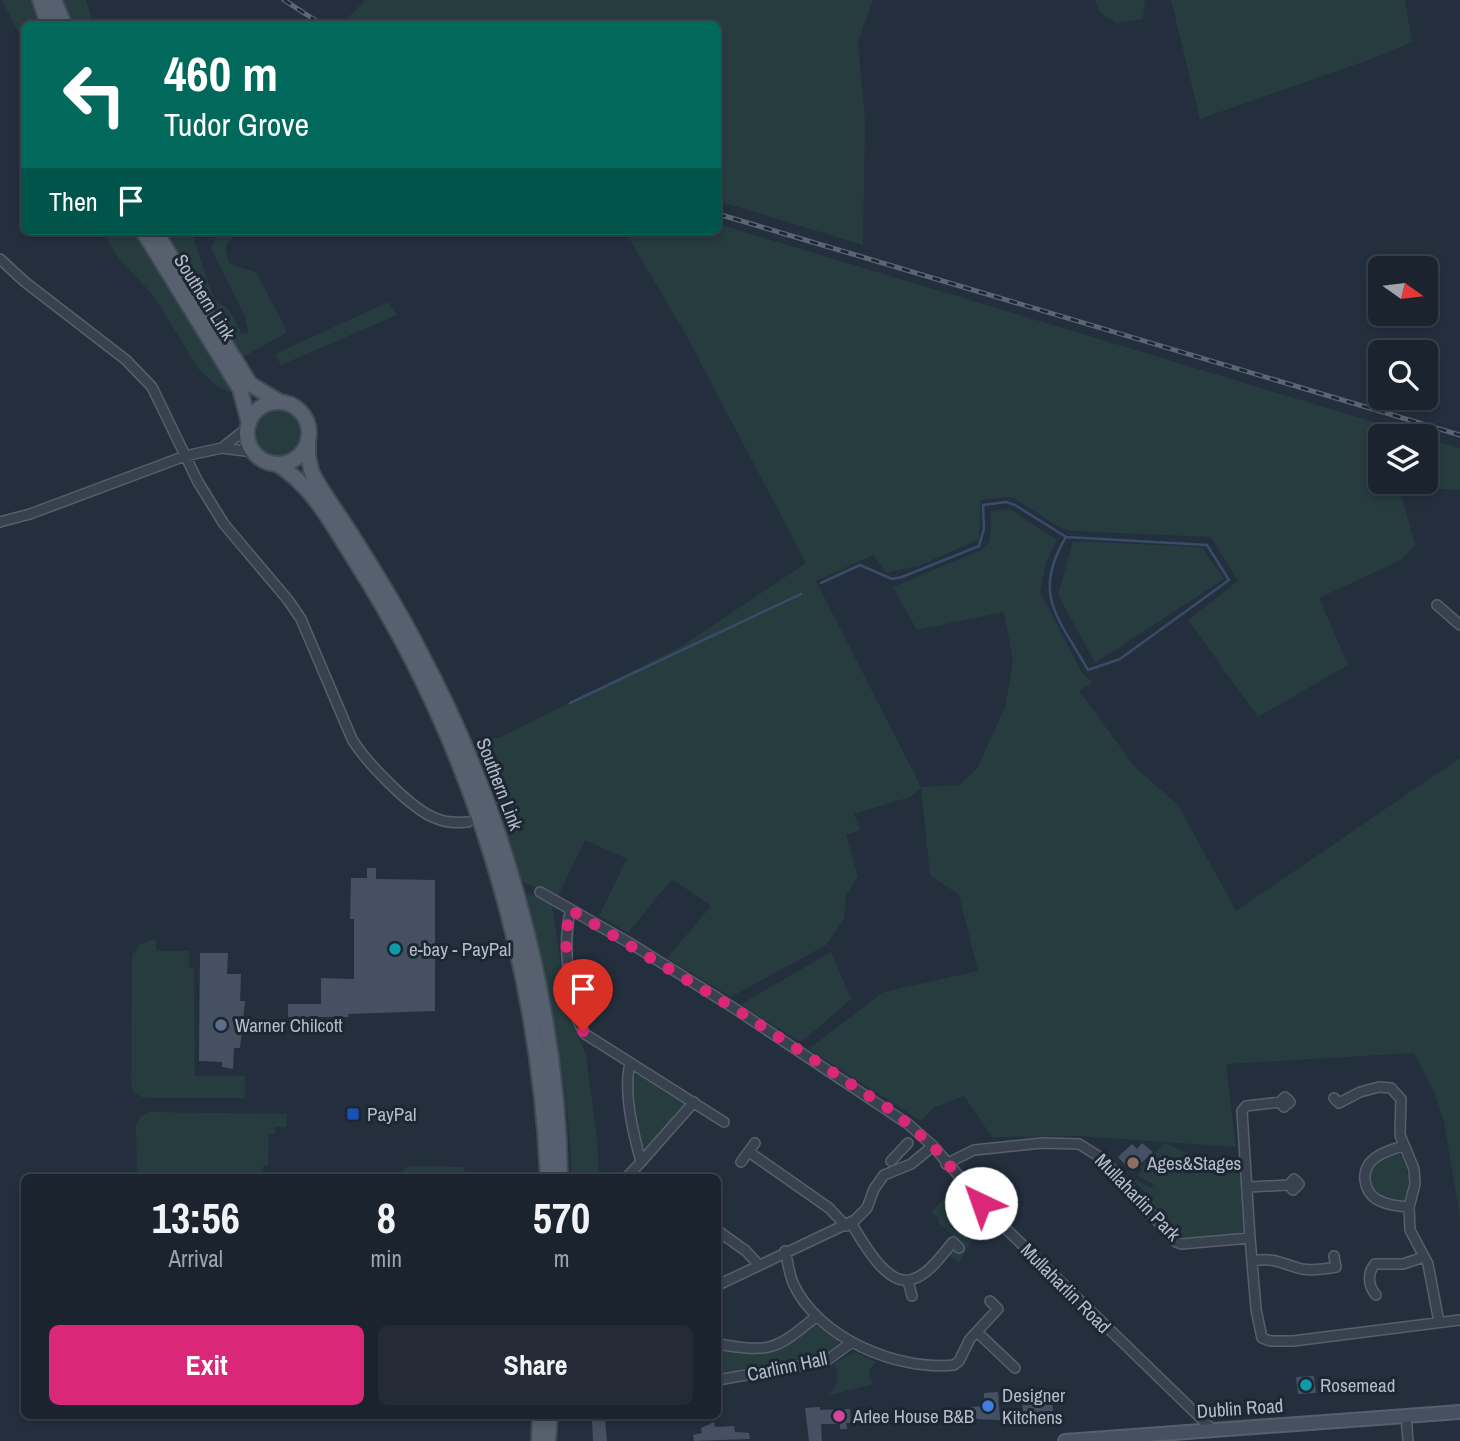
<!DOCTYPE html>
<style>
:root{--surface:#1b232e;--page:#242b36;--text:#f1f3f6;--muted:#a0a4aa;--line:#39404a;--accent:#db2777}
body{margin:0;font-family:"Archivo Narrow",sans-serif;background:var(--page);color:var(--text);height:100vh;display:flex;flex-direction:column;font-size:26px;white-space:nowrap}
*{box-sizing:border-box;margin:0}
p{font-size:23px;color:var(--muted)}
.icon{flex:none;width:38px;height:38px;fill:none;stroke:currentColor;stroke-width:2;stroke-linecap:round;stroke-linejoin:round}
.map{position:relative;flex:1;overflow:hidden}
.details{position:absolute;left:21px;top:1174px;width:700px;height:245px;display:flex;flex-direction:column;background:var(--surface);border-radius:10px;box-shadow:0 4px 10px #0003,0 0 0 2px var(--line)}
.details>*{flex:none}
.banner{position:absolute;left:21px;top:21px;width:700px;height:214px;border-radius:10px;box-shadow:0 4px 10px #0003,0 0 0 2px var(--line);background:#00695c;color:#fff;overflow:hidden}
.needle{width:46px;rotate:104deg}
.controls{position:absolute;left:1368px;top:256px;display:grid;gap:14px}
.controls a{display:grid;place-items:center;width:70px;height:70px;border-radius:10px;background:var(--surface);box-shadow:0 4px 10px #0003,0 0 0 2px var(--line);font-size:35px}
.pin{position:absolute;display:grid;place-items:center;width:60px;height:60px;color:#fff;margin:-72px -30px;border-radius:50% 50% 50% 0;rotate:-45deg;box-shadow:0 0 7px #0007}
.pin .icon{rotate:45deg}
.me{position:absolute;width:77px;margin:-38px;rotate:318deg;stroke-linejoin:round;filter:drop-shadow(0 0 5px #0008)}
.turn{display:flex;align-items:center;gap:24px;height:147px;padding:0 28px;font-size:32px}
.turn .icon{width:91px;height:91px;stroke-width:2.5}
.turn b{display:block;font-size:49px;line-height:60px}
.then{display:flex;align-items:center;height:66px;padding:0 28px;background:#0003;gap:14px;font-size:26px}
.eta{display:flex;justify-content:space-evenly;align-items:center;height:119px;text-align:center}
.eta b{font-size:42px;font-weight:800;line-height:49px}
.cta{display:flex;gap:14px;margin-top:auto;padding:14px 28px}
.cta a{flex:1;height:80px;border-radius:10px;background:var(--accent);color:#fff;font-size:28px;font-weight:800;line-height:80px;text-align:center}
.cta a+a{background:var(--page);color:var(--text)}
.map>svg:first-child{display:block}
</style>
<div class="map">
<svg width="1460" height="1441" viewBox="0 0 1460 1441">
<rect width="100%" height="100%" fill="#242f3e"/>
<path fill="#263c3f" d="M2,0h31l9,24h-18v20z
M59,0h27l7,24h-26z
M365,0h508l-15,41 7,79 -2,125 -145,-44v-177h-376z
M1095,0h50l-2,19 -27,4 -17,-12z
M1171,0h234l7,42 -41,17 -171,60z
M718,224l702,212h-39v45h45v-43l34,10v42l-61,-4 16,59 -14,15 -82,38 29,67 -90,52 -70,-97 50,-39 -27,-44 -139,-6 -13,-4 -47,-30 -31,3 -2,39 -58,26 -35,8 -13,-18 -57,26 105,206 38,-2 18,-16 28,-62 8,-45 -9,-50 -87,18 -24,-43 88,-37 9,-9 1,-30 18,-2 48,31 -11,22 -6,30 42,81 10,9 -13,9 56,76 43,38 58,106 224,-153v460l-16,-97 -10,-30 -20,-38 -188,11 10,83 -158,-11 -86,1 -28,-41 -31,12 -12,13 -112,-72 74,-57 95,-21 -19,-76 -29,-20 -9,-87 -11,9 -56,17 6,16 -14,5 12,41 -12,19 -2,24 -18,26 -95,52 -64,-39 44,-52 -39,-27 -44,54 -29,-17 28,-57 -42,-19 -27,56 -35,-14 -49,-136 16,-8h9l183,-92 124,-83 -120,-228 -60,-102 92,-2z
M102,231h34l86,142 9,16 -1,3 -12,-5 -18,-16 -47,-76 -34,-36z
M162,231h29l23,68 15,11 12,23 8,1 -5,-20 -33,-66 7,-17h19l-12,16 4,17 27,8 26,49 4,12 -45,25z
M388,302l9,13 -116,50 -6,-11z
M253 432a24 24 0 1 1 48 0a24 24 0 1 1-48 0Z
M1073,541l129,6 22,32 -129,84 -37,-68z
M529,893l23,13 12,80 11,42 11,28 11,82 2,40h-27c-3,-96 -25,-190 -45,-283z
M155,939l2,12h32v17l5,1 1,107h50v22h-96c-9,0 -15,-4 -18,-13l1,-130 8,-11z
M831,952l20,47 -50,43 -56,-34 -2,-5z
M641,1073l44,28 1,5 -38,41h-5l-4,-5 -7,-63z
M149,1112l138,2 -1,13h-11v7h-6l-1,31 -5,1v12h-4l-1,-5h-18l-1,5h-102l-1,-53 4,-7z
M1165,1143l40,18 36,3 6,65 -2,6 -66,6 -31,-35 4,-5 -21,-24 19,11 4,-3 -17,-10 5,-5 -2,-3z
M1400,1154c9,16 11,29 4,46 -42,0 -46,-38 -4,-46z
M408,1166l56,1 2,11h-72z
M955,1188l36,36 -17,12 -15,27 -9,-7 3,-5 5,3 7,-8 -27,-24 2,-3 -9,-7z
M813,1325l10,2 16,13 -2,10 -44,14 -75,13v-28c48,7 57,7 95,-24z
M855,1352l21,10 -7,9 4,13 -46,12c11,-10 13,-19 7,-33z"/>
<g fill="none" stroke-linecap="round" stroke-linejoin="round">
<path stroke="#394c67" stroke-width="2.5" d="M821,583l39,-18 32,14 10,-2 77,-31 5,-17 -1,-24 23,-3 9,3 51,32 141,8 22,35 -109,79 -32,11c-29,-52 -57,-75 -22,-133
M570,703l231,-109"/>
</g>
<path fill="#455162" d="M367,868h9v11l59,1v131l-87,3 1,3h-61v-13h33v-26l33,1v-60h-4l1,-41h16z
M200,953h28l-1,21h14l-1,27h5l-5,47h-6l-1,21 -11,-2v-5l-23,-1z
M1142,1143l11,9 -21,20 -14,-15 14,-13 5,5z
M1314,1376l2,17 -18,1 -2,-17z
M998,1392l2,28 -29,-1 -1,-12 14,-1v-13z
M1040,1394v9l12,-1 1,9 -30,2 -1,-18z
M820,1407v3l30,-1 1,14h-5l1,6h-7v-5h-19l1,17h-13l-4,-33z
M605,1420l2,21h-14l-1,-20z
M714,1422l1,5 19,-1 1,6 14,1 1,6 -56,2 -1,-6 9,-2 -1,-5z"/>
<g fill="none" stroke-linecap="round" stroke-linejoin="round">
<g stroke="#565f6c" stroke-width="12">
<path id="minor" d="M0,259l25,23 101,78 26,27 46,95 26,42 64,76 13,19 51,120c13,22 59,70 83,79 11,5 21,5 33,4
M222,448l25,-20
M0,522l30,-8 155,-58 37,-8 31,4
M1437,605l23,20
M540,892l93,53 104,65 171,114 25,22 67,77 213,207
M571,910c-9,27 -3,99 14,124l139,88
M630,1063c-7,30 3,69 11,99l53,-60
M1334,1098l5,5 21,-11 19,-5 12,1 10,11 -1,36 14,34 1,15 -6,23 1,23 18,34 11,58
M1280,1102l4,5 6,-5 -5,-5 -5,5 -34,4 -4,5 8,127 6,71 6,29 8,3h23l167,-21
M1403,1146c-17,5 -40,12 -38,34 1,8 5,15 11,19 10,6 22,7 33,8
M749,1152l80,56 17,18
M891,1161l17,-18
M741,1162l14,-19
M946,1164l28,-14 68,-7 37,1 24,15 73,83 5,2 69,-6
M626,1178l15,-16
M1249,1187l40,-2 4,5 6,-6 -5,-5 -5,6
M851,1223c11,17 36,66 62,56 16,-5 29,-24 40,-37l6,6
M718,1231l28,20 12,13
M785,1251c3,11 4,22 8,32 25,55 104,88 161,82l5,-4 11,-22 28,-30 -8,-8
M1253,1261c23,-4 28,3 49,8 11,2 23,0 34,-2l-2,-11
M908,1281l4,15
M718,1285l137,-65 12,-12 7,-19 10,-14 27,-11 22,-18
M1376,1295c-8,-9 -9,-22 -1,-31h28l21,-7
M977,1332l38,36
M718,1344c54,9 57,6 99,-28
M718,1380l108,-19 26,-19
M1406,1415l2,26"/>
</g>
<g stroke="#565f6c" stroke-width="16">
<path id="secondary" d="M1065,1441l395,-29"/>
</g>
<g stroke="#414a57" stroke-width="18">
<path id="primary" d="M40,0l8,24
M54,0l10,24
M143,231l97,158 9,34
M155,231l95,153 30,18
M247 433a31 31 0 1 1 62 0a31 31 0 1 1-62 0Z
M308,438v18l4,17c11,21 25,39 37,58 25,39 49,78 70,119 83,155 139,351 141,528
M277,464c37,23 56,62 79,98 117,183 182,399 192,616
M539,1441l1,-25
M548,1441l2,-25"/>
</g>
<use href="#minor" stroke="#38414e" stroke-width="9"/>
<use href="#secondary" stroke="#465061" stroke-width="12"/>
<use href="#primary" stroke="#56606e" stroke-width="14"/>
<g stroke="#5a6575" stroke-width="5">
<path id="rail" d="M284,0l37,24
M718,214l742,221"/>
</g>
<use href="#rail" stroke="#1d2633" stroke-width="2.5" stroke-dasharray="8" stroke-linecap="butt"/>
</g>
<g fill="none" stroke-linecap="round" stroke-linejoin="round">
<path stroke="#db2777" stroke-width="12" stroke-dasharray="0 21.6" d="M583,1031c-15,-29 -22,-90 -12,-121l166,100 157,102 39,34 48,57"/>
</g>
<g fill="#0f9aa8" stroke="#1d2633" stroke-width="2.5">
<circle cx="395" cy="949" r="7"/>
<circle cx="1306" cy="1385" r="7"/>
</g>
<circle fill="#5c6f8a" stroke="#1d2633" stroke-width="2.5" cx="221" cy="1025" r="7"/>
<rect fill="#1a4fb4" stroke="#1d2633" stroke-width="2.5" x="346" y="1107" width="14" height="14" rx="3.5"/>
<circle fill="#8d6e63" stroke="#1d2633" stroke-width="2.5" cx="1133" cy="1163" r="7"/>
<circle fill="#3f7fe0" stroke="#1d2633" stroke-width="2.5" cx="988" cy="1406" r="7"/>
<circle fill="#d1479c" stroke="#1d2633" stroke-width="2.5" cx="839" cy="1416" r="7"/>
<g text-anchor="middle" stroke-width="6" stroke-linejoin="round" paint-order="stroke">
<g font-size="19" fill="#b4bcc9" stroke="#1d2633">
<text transform="translate(205 297) rotate(58)" y="7">Southern Link</text>
<text transform="translate(500 784) rotate(69)" y="7">Southern Link</text>
<text transform="translate(1138 1197) rotate(46)" y="7">Mullaharlin Park</text>
<text transform="translate(1066 1288) rotate(45)" y="7">Mullaharlin Road</text>
<text transform="translate(787 1366) rotate(-12)" y="7">Carlinn Hall</text>
<text transform="translate(1240 1408) rotate(-4)" y="7">Dublin Road</text>
</g>
<g font-size="19" fill="#b4bcc9" stroke="#1d2633" text-anchor="start">
<text x="409" y="956">e-bay - PayPal</text>
<text x="235" y="1032">Warner Chilcott</text>
<text x="367" y="1121">PayPal</text>
<text x="1147" y="1170">Ages&amp;Stages</text>
<text x="1320" y="1392">Rosemead</text>
<text x="1002" y="1402">Designer<tspan x="1002" dy="22">Kitchens</tspan></text>
<text x="853" y="1423">Arlee House B&amp;B</text>
</g>
</g>
</svg>
<div class="controls">
<a><svg class="needle" viewBox="-14 -14 28 28"><path d="M0-13l5 13h-10z" fill="#e53935"/><path d="M0 13l5-13h-10z" fill="#a0a4aa"/></svg></a>
<a><svg class="icon" aria-label="search" viewBox="0 0 24 24"><circle cx="10" cy="10" r="6"/><path d="M15 15l6 6"/></svg></a>
<a><svg class="icon" aria-label="layers" viewBox="0 0 24 24"><path d="M12 4l9 5-9 5-9-5zM3 14l9 5 9-5"/></svg></a>
</div>
<div class="pin" style="left:583px;top:1031px;background:#d93025"><svg class="icon" aria-label="arrive" viewBox="0 0 24 24"><path d="M6 21V4h12l-3 4 3 4H6"/></svg></div>
<svg class="me" style="left:981px;top:1203px" viewBox="-20 -20 40 40"><circle r="19" fill="#fff"/><path d="M0-13L10 11 0 6-10 11z" fill="#db2777"/></svg>
<div class="banner">
<div class="turn"><svg class="icon" aria-label="left" viewBox="0 0 24 24"><path d="M17 20v-9H6M10 6l-5 5 5 5"/></svg><div><b>460 m</b>Tudor Grove</div></div>
<div class="then">Then<svg class="icon" aria-label="arrive" viewBox="0 0 24 24"><path d="M6 21V4h12l-3 4 3 4H6"/></svg></div>
</div>
<section class="details">
<div class="eta">
<div><b>13:56</b><p>Arrival</p></div>
<div><b>8</b><p>min</p></div>
<div><b>570</b><p>m</p></div>
</div>
<div class="cta"><a>Exit</a><a>Share</a></div>
</section>
</div>
